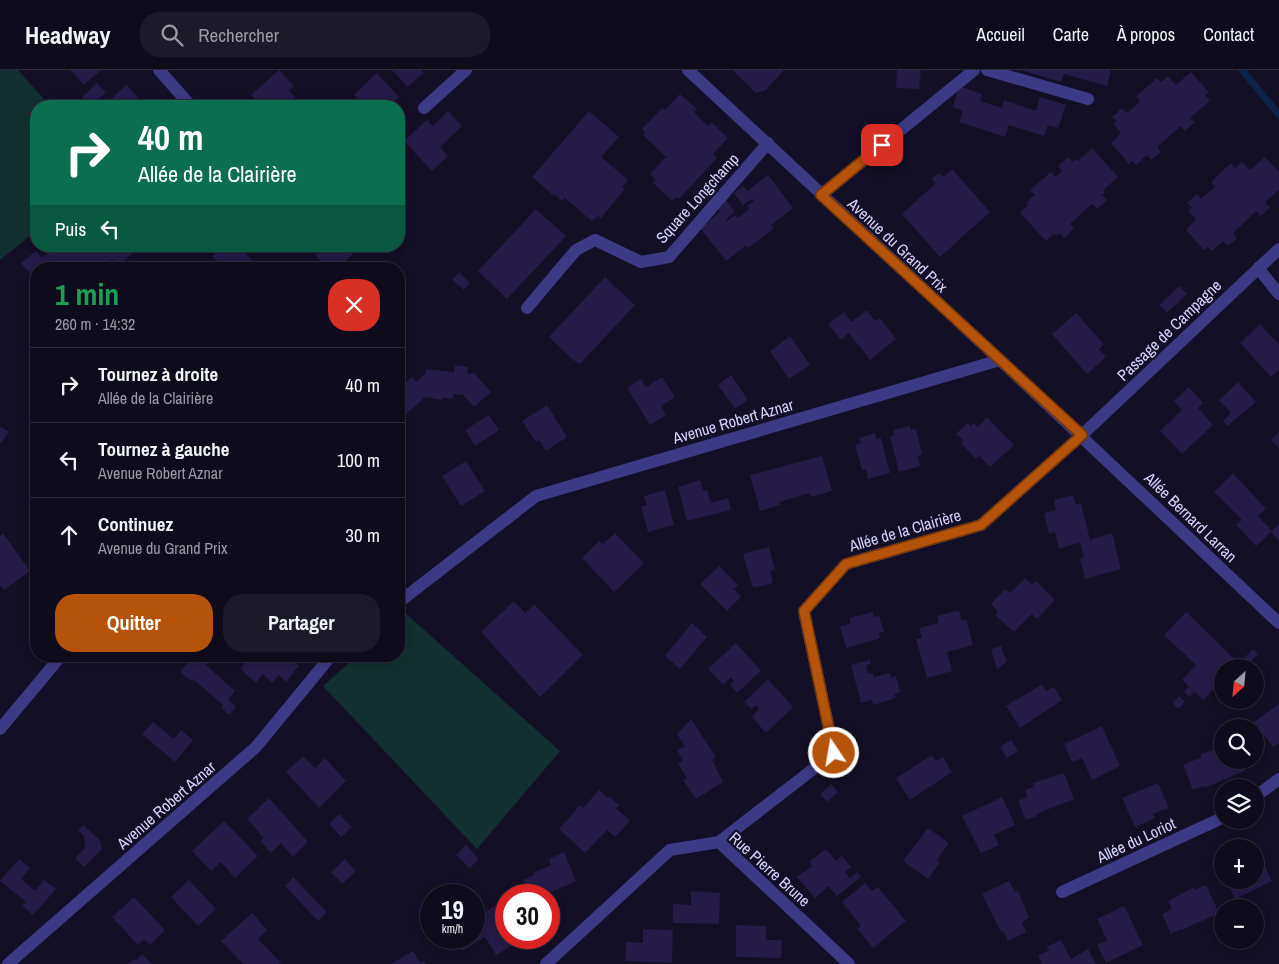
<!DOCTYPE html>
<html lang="fr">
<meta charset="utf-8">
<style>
:root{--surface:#0e0b1c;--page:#1c1929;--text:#f1f3f6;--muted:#9b9ba3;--line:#2e2b3b;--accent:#b45309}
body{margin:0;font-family:"Archivo Narrow",sans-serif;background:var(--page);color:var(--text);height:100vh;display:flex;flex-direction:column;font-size:19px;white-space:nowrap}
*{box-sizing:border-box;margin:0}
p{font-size:16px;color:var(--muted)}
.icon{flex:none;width:28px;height:28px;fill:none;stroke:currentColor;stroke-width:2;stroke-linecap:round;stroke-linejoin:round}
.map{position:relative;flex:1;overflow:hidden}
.sheet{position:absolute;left:30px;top:192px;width:375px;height:400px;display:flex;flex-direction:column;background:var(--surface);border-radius:20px;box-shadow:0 2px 8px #0003,0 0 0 1px var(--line)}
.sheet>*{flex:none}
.top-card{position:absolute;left:30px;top:30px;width:375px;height:152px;border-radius:20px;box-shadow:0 2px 8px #0003,0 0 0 1px var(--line);background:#0b6e4f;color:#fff;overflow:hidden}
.needle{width:32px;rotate:207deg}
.fabs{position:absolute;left:1214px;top:589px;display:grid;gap:10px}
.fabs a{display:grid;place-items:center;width:50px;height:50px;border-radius:50%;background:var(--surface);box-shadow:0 2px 8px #0003,0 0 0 1px var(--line);font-size:25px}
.speed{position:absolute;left:420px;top:814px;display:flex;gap:10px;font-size:25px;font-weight:700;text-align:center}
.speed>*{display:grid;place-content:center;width:65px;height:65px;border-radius:50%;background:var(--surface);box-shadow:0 2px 8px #0003,0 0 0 1px var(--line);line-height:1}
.speed small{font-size:12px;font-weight:400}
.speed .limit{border:8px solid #d22;background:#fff;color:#111}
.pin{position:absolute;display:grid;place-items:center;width:42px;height:42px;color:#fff;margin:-21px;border-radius:10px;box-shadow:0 2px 8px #0006}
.me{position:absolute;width:55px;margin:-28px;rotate:348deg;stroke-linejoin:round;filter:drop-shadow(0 0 4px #0008)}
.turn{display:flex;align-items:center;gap:18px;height:105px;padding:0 25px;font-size:22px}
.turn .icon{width:65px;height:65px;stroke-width:2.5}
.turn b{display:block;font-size:35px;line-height:42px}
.then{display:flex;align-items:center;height:48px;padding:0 25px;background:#0003;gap:10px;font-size:19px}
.round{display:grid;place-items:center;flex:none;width:52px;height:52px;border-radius:20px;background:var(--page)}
.summary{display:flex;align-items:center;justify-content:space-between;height:85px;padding:0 25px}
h1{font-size:30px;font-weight:700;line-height:38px;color:#1e9e55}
.primary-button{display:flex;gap:10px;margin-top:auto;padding:10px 25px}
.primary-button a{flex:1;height:58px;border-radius:20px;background:var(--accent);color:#fff;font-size:20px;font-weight:700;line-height:58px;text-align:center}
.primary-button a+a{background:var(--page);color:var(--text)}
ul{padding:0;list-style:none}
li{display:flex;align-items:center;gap:15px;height:75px;padding:0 25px;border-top:1px solid var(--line)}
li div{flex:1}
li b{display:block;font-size:19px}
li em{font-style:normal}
header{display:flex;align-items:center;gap:30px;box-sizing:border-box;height:70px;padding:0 25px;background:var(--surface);border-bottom:1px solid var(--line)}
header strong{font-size:24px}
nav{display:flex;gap:28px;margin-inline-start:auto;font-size:18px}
.search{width:350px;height:45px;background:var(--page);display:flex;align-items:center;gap:12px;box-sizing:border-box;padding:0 18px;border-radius:20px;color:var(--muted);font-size:19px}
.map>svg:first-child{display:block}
</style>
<header>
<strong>Headway</strong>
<div class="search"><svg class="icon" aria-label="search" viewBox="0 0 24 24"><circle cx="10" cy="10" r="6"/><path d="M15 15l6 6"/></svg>Rechercher</div>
<nav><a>Accueil</a><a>Carte</a><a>À propos</a><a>Contact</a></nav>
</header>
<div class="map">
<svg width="1279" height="894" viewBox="0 0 1279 894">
<rect width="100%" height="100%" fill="#130f26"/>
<path fill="#12302f" d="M0,0h18l32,36h-14v125l-36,29z
M405,543l155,138 -83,98 -154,-163 34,-30h42v-38z"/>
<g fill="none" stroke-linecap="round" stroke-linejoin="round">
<path stroke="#0c2248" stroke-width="7" d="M1242,0l37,45"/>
</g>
<path fill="#241b47" d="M70,0h31l-17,15z
M279,0l15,16 -5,4 6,7 -9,9h-25l-10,-11z
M392,0h29l3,3 -16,14z
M732,0h52l-18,20 -10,3z
M897,0h24l-2,19 -23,-1z
M1021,0h90l-4,16 -43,-12 -3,8z
M1191,2l18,21 -4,2 5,6 -20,17 5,4 -10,9 -4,-5 -24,21 4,5 -9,8 -5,-5 -11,10 -4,-4 -3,3 -18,-21 10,-10 -8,-9 4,-3 -5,-4 10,-9 5,5 13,-12 -4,-5 21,-18 4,4 7,-6 8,9z
M377,3l22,24 -10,9h-24l-11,-11z
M97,13l9,10 -16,13 -8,-9z
M127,15l18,21h-42l20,-18z
M959,16l23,8 -2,7 22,7 2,-8 32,11 4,-14 26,8 -8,23 -10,-3 -4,11 -35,-11 -4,12 -46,-15 4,-11 -10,-4z
M680,24l17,15 -3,3 14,14 3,-4 17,16 -15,16 4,4 -38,41 -3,-2 -4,4 -19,-18 3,-3 -6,-6 16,-17 -23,-22 2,-3 -3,-3 20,-21 3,2z
M448,41l14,15 -22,21 8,9 -16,15 -28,-30 23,-21 6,6z
M589,41l30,26 -18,20 27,23 -6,7 3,2 -24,29 -3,-3 -6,6 -27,-23 -3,3 -7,-6 -1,1 -22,-19z
M1092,78l26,29 -15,13 2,2 -3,3 5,5 -10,9 -5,-5 -22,20 4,5 -10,9 -5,-5 -3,3 -2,-2 -8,7 -26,-28 8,-8 -2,-2 9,-8 -5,-5 21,-18 4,5 7,-6 -4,-5 10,-9 4,5 4,-3 2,2z
M1265,87l14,15v18l-14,12 5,5 -9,9 -5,-5 -3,3 -20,19 4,5 -9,8 -5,-5 -11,10 -4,-4 -4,3 -18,-20 10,-11 -8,-8 4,-3 -5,-5 10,-9 4,5 14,-12 -4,-5 20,-19 4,5 7,-6 8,8z
M952,99l38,43 -50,45 -38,-43 34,-31 -4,-5 7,-5 4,4z
M768,105l25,33 -22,17 3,3 -26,20 -2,-3 -20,16 -26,-33 20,-16 -3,-5 9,-7 9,12 -9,7 1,2 8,-6 3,3 11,-9 -2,-3 7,-5 -2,-2 -9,6 -9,-12 9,-7 4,5z
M536,139l30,27 -59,63 -29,-28z
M47,176h80l6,7 -15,13 -6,-7 -4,4 5,6h-77v12l-15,-18 15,-12 6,7 9,-8z
M222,176h33l-9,8 7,8 -7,7h-22l-12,-13z
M320,176h30l5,6 -16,15 -3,-2 -4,4h-4l-13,-14 7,-7z
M459,202l11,11 -6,7 -12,-10z
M605,207l30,28 -55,59 -7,-4 -24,-23z
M1179,216l8,8 -20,19 -8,-8z
M867,240l8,11 5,-3 16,21 -26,21 -21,-27 -8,7 -13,-16 16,-12 7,10z
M1076,243l28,31 -5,5 7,8 -19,17 -35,-40z
M1260,254l19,20v26l-8,7 -31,-34z
M790,266l20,29 -21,14 -19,-28z
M455,295l13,2 -1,7 7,-1 17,19 -17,15 -11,-12 -10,-1v5l-11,-1v2l-17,-3 -24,22 -2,-2v-28l13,-12 4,5 9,-8 1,-5 28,3z
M731,305l17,25 -13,9 -17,-24z
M662,307l13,20 -14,9 5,9 -16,10 -23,-37 14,-9 5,8z
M1238,312l18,20 -29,24 -4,-5 8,-8 -12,-13z
M1189,317l14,16 -5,5 15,17 -31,29 -22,-23 22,-21 -8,-9z
M547,335l20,32 -21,14 -7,-11 -3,2 -14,-21z
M489,345l10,15 -24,16 -10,-16z
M987,347l27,28 -24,22 -11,-11 -3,3 -15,-16 2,-3 -7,-6 11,-11 4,3 3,-3 4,4z
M0,356l9,6 -9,12z
M910,356l1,4 5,-1 6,25 -4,2 2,10 -21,6 -9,-36 4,-1 -1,-5z
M1279,362v16l-8,-8z
M875,363l1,6 5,-1 9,35 -22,6 -2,-10 -4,1 -7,-25 6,-2 -2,-5z
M822,386l10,35 -21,6 -1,-4 -31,9 1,3 -20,6 -10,-36z
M466,391l19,30 -24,15 -19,-30z
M1233,403l33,36 -8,7 14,15 7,-7v17l-8,-9 -15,14 -20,-21 6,-5 -28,-28z
M700,410l3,11 4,-1 4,13 17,-5 3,12 -44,11 -9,-34z
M665,420l9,35 -26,7 -7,-25 6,-2 -3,-9z
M1073,425l3,10 5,-2 9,37 22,-7 9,36 -36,10 -5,-20 4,-2 -4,-15 -21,7 -4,-17 -6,2 -5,-21 12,-3 -2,-10z
M3,463l27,38 -26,19 -4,-5v-49z
M615,463l29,30 -30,29 -32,-34 17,-17 4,3z
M769,477l6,23 -5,1 3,12 -20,5 -10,-34z
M719,496l19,19 -4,4 7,8 -14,14 -27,-27z
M1025,508l8,7 3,-4 19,19 -18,19 -5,-5 -18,18 -19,-17 3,-4 -7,-7 14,-15 5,4z
M514,531l11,12 9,-9 49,51 -43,42 -59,-65z
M959,540l3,11 4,-2 7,26 -26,7 5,19 -25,7 -11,-39 6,-1 -3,-10 20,-5 -2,-7z
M873,542l1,5 5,-1 5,16 -5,1 1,5 -34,10 -6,-21 11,-4 -2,-5z
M1186,542l53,51 -4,5h-13v13l-19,19 -8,-8 -6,5 -5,-5 5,-6 -7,-6 14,-15 -32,-30z
M692,553l15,14 -27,32 -15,-13z
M736,573l25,28 -24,22 -7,-8 4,-4 -3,-4 -8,8 -15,-16z
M1001,576l6,16 -10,7 -6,-20z
M1253,579l5,5 -14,14 -5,-5z
M193,586h7l8,7 -2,2 29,26 -7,8 8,8 -7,8 -8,-8 2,-2 -30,-26 -2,2 -11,-9z
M240,586h47l12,10 -13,16 -7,-7 -7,8 -9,-9 -7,9 -16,-14 6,-7z
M870,590l1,4 -5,1 2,9 5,-1 1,4 16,-4 1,5 5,-2 4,16 -6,2 2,4 -23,7 -1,-5 -11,3 -10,-38z
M768,609l25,28 -27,26 -14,-16 7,-8 -3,-4 -4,4 -8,-7z
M1042,614l4,7 8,-4 8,13 -42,28 -14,-22z
M1179,626l6,6 -7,7 -5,-6z
M1279,634v39l-6,4 -19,-25z
M691,649l25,38 -4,3 11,22 -27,17 -13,-19 4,-2 -9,-14 5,-4 -6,-10 8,-4 -8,-12z
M153,652l21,17 7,-9 12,10 -18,22 -33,-28z
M1102,656l18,40 -28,14 -10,-22 -10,4 -8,-18z
M1011,670l7,11 -11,7 -7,-11z
M1222,677v13h19l4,11 -41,17 -1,-2 -10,4 -10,-25 19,-8 -1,-3z
M932,685l4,6 7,-4 9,15 -42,28 -14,-22z
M303,686l12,12 10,-10 21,23 -27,27 -33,-36z
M1064,703l10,26 -38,15 1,2 -11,4 -8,-19 9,-4 -2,-7 9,-3 -1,-4z
M1158,713l11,25 -16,6 2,4 -20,9 -13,-29z
M831,714l7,8 -11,10 -7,-8z
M599,720l9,8 1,-2 10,9 -3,3 14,13 -15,16 -8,-7 -22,23 -26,-24 21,-24 3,3z
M1002,727l13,28 -21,10 5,10 -18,8 -19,-37z
M269,728l39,44 -15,15 -12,-14 -10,10 -11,-12 4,-3 -17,-19z
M339,744l13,13 -11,10 -12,-13z
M224,751l34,35 -23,22 -14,-16 -10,9 -19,-20z
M83,755l17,15 2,9 -18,18 -9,-9 10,-10 -1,-12 -6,-6z
M928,758l21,15 -12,17 3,2 -12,17 -25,-18z
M1253,772l19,39 -37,18 -9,-19h29v-32h-14z
M466,775l13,14 -9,9 -14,-13z
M826,779l10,12 6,-5 9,11 -6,5 5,6 7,-6 4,5 -24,19 -8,-10 -14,12 -18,-21 15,-11 -3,-4z
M564,782l12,29 -32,14 -2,-2 -5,2h-7l-7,-15 11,-5 -1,-2 18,-8 -2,-6z
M19,789l11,9 -9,11 14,12 9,-11 12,9 -23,26 -11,-9 4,-4 -26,-21z
M345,789l11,12 -14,13 -11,-12z
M293,807l34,35 -9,9 -33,-35z
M189,810l27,29 -18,17 -27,-29z
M1009,811l6,11 3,-1 11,27 -7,4 4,10 -18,9 -5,-10 -2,1 -19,-38z
M865,813l7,8 6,-4 28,34 -33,27 -16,-19 4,-3 -19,-24z
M1206,815l13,28 -37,17 -1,-1 -10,5 -9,-20 10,-5 -4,-8 26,-14 1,3z
M691,821l29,2 -1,31 -46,-1v-19l18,1z
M134,827l31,33 -15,15 -6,-6 -6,6 -26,-28z
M499,833l7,12v23h20l-30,17 -11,-18 -23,14 -9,-13h21v-19z
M1124,836l19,39 -37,18 -9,-18 10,-5 -10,-21z
M252,843l15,17 -9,9 24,25h-39l-22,-23z
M736,855l30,1v14h16l-1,18 -45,-1z
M643,859l30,1 -1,33 -47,-2 1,-19 17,1z
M1061,870l10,19 17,-10 8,15h-54l-4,-8 11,-6 -2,-3z
M413,881l7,12 4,-2 2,3h-35z
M142,884l10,10h-24l6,-5 2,1z"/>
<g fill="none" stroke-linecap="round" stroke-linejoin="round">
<path stroke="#3d3a85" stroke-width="12" d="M527,238l49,-58 19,-10 46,22 28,-5 99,-114
M0,659l61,-73"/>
<path stroke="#3d3a85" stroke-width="12" d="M159,0l32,36
M688,0l312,290
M987,0l101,29
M424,38l42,-38
M821,125l153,-125
M1258,198l21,26
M399,532l137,-106 464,-136 279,263
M1255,727l24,-18
M719,772l130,122
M1062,822l160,-74
M8,894l248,-217 75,-91
M546,894l124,-114 49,-8 115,-89 -30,-142 42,-47 135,-39 101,-90 197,-186"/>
</g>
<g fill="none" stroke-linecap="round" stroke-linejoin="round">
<g stroke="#753606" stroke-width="12">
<path id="route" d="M834,683l-30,-142 42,-47 135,-39 101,-90 -261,-240 61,-50"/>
</g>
<use href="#route" stroke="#b45309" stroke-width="9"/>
</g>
<g text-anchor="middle" stroke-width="4.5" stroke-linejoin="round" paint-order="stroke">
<g font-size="16" fill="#d9d4ff" stroke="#130f26">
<text transform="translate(697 128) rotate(-48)" y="6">Square Longchamp</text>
<text transform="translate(898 175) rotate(43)" y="6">Avenue du Grand Prix</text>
<text transform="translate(1169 260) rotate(-44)" y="6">Passage de Campagne</text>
<text transform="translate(733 351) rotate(-16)" y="6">Avenue Robert Aznar</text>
<text transform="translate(1191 447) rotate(44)" y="6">Allée Bernard Larran</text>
<text transform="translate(905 460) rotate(-16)" y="6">Allée de la Clairière</text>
<text transform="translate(166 735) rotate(-41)" y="6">Avenue Robert Aznar</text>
<text transform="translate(1136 770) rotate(-25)" y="6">Allée du Loriot</text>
<text transform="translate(770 799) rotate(42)" y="6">Rue Pierre Brune</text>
</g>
</g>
</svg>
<div class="fabs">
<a><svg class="needle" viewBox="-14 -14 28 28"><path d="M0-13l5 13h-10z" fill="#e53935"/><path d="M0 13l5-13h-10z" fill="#9b9ba3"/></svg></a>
<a><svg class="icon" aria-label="search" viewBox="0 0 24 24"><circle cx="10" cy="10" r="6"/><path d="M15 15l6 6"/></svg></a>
<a><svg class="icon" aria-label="layers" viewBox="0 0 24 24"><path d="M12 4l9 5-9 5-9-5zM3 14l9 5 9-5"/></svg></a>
<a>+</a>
<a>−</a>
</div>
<div class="speed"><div>19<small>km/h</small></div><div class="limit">30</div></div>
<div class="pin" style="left:882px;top:75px;background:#d93025"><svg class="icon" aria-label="arrive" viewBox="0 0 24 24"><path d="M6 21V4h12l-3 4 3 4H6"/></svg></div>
<svg class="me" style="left:834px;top:683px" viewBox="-20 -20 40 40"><circle r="17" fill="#b45309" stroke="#fff" stroke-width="3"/><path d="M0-11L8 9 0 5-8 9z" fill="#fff"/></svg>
<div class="top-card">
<div class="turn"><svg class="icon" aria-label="right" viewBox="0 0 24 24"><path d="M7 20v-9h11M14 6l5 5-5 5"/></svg><div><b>40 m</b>Allée de la Clairière</div></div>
<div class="then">Puis<svg class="icon" aria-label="left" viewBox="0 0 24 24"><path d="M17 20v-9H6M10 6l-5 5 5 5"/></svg></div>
</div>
<section class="sheet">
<div class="summary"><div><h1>1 min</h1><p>260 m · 14:32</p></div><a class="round" style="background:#d93025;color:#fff"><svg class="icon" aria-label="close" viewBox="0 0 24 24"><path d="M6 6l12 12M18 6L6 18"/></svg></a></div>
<ul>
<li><svg class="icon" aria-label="right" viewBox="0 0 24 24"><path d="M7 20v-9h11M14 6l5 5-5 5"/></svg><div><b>Tournez à droite</b><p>Allée de la Clairière</p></div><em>40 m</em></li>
<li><svg class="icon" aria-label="left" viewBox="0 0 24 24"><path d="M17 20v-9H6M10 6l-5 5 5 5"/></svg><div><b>Tournez à gauche</b><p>Avenue Robert Aznar</p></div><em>100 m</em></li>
<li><svg class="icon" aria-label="ahead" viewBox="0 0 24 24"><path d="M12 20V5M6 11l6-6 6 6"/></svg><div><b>Continuez</b><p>Avenue du Grand Prix</p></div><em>30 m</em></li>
</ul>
<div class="primary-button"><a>Quitter</a><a>Partager</a></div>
</section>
</div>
